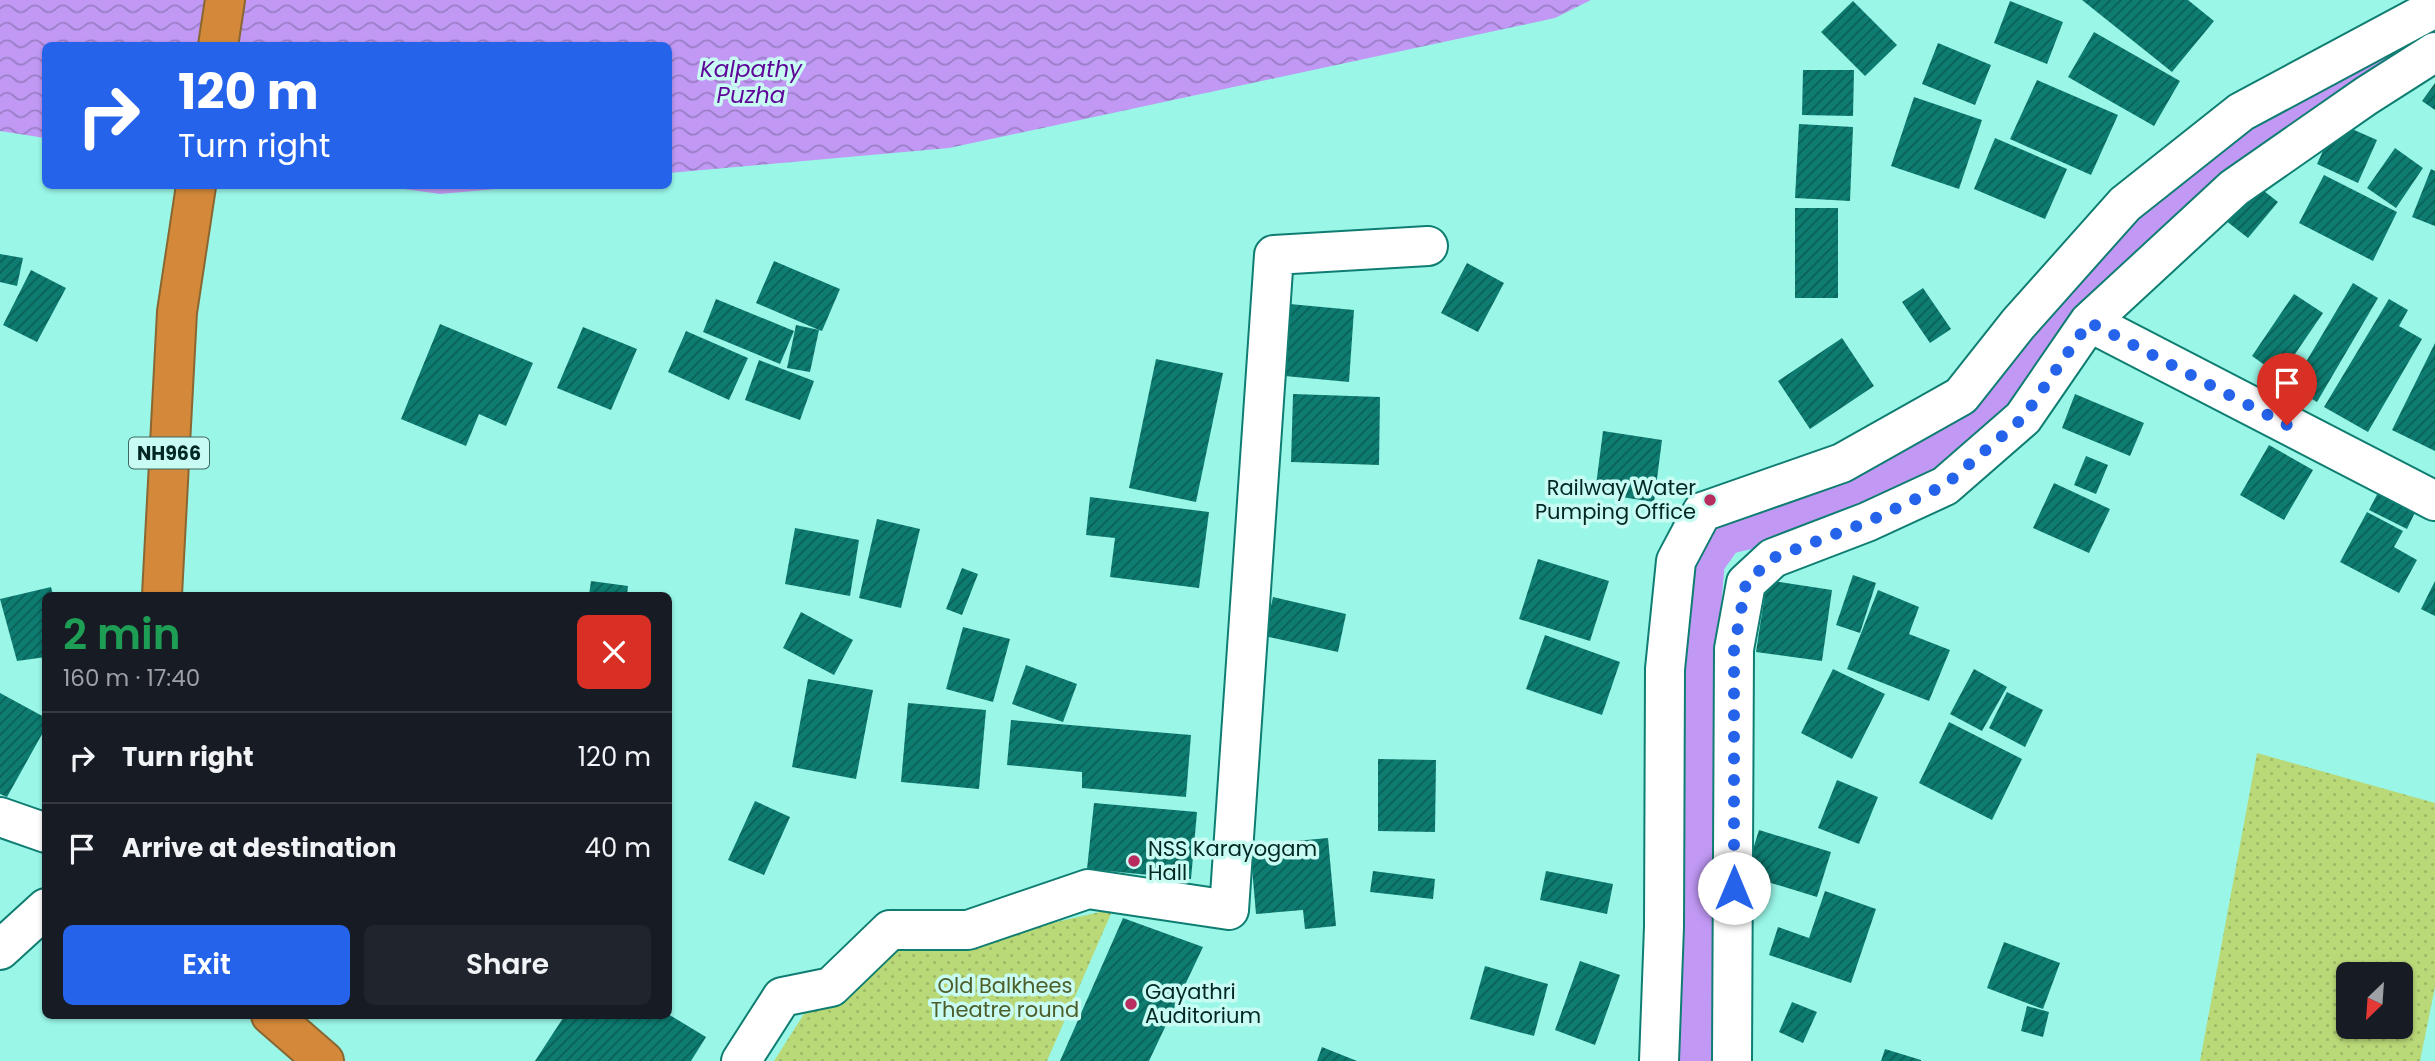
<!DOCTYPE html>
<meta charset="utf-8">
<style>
:root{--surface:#171b24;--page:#20242c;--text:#f1f3f6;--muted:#9ea1a6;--line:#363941;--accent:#2563eb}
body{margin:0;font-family:Poppins,sans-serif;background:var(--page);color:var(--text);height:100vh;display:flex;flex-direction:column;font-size:26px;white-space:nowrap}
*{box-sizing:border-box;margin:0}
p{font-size:23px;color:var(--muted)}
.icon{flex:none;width:38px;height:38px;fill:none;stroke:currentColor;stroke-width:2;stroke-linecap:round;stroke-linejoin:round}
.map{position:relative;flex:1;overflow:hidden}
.side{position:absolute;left:42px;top:592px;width:630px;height:427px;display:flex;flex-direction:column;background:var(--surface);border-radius:10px;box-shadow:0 2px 5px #0004}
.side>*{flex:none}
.top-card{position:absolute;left:42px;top:42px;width:630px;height:147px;border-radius:10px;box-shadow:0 2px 5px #0004;background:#2563eb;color:#fff;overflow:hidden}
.needle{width:46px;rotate:205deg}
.controls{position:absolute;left:2336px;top:962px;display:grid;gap:14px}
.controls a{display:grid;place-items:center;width:77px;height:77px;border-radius:10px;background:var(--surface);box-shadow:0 2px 5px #0004;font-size:35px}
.pin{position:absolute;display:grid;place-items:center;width:60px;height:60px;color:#fff;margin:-72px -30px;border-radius:50% 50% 50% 0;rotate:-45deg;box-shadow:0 0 7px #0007}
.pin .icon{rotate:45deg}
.me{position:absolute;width:77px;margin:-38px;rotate:0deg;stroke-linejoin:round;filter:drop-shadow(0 0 5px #0008)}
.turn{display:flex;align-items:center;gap:24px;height:147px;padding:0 21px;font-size:32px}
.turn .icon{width:91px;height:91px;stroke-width:2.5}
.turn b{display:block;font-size:49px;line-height:60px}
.round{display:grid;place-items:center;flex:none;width:74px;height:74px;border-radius:10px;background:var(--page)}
.overview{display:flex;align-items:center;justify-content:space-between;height:119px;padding:0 21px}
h1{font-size:42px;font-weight:600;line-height:52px;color:#1e9e55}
.action{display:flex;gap:14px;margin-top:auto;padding:14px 21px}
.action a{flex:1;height:80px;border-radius:10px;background:var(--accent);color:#fff;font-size:28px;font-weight:600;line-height:80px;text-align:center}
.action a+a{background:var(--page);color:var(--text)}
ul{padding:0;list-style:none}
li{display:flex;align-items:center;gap:21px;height:91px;padding:0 21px;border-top:2px solid var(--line)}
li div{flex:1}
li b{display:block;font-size:26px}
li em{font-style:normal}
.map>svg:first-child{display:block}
</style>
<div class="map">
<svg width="2435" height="1061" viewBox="0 0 2435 1061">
<defs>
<pattern id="grass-dots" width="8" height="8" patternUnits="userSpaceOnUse" patternTransform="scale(1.75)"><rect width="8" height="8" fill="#b9d877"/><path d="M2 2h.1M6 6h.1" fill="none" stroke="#9db967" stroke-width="1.8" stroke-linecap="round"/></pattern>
<pattern id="water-waves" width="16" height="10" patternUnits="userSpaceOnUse" patternTransform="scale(1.75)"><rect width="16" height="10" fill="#c199f5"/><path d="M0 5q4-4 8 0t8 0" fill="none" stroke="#9a7dc6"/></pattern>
<pattern id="building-hatch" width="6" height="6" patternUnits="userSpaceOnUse" patternTransform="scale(1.75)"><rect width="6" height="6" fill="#0e7c71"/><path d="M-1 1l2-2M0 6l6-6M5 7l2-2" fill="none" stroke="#0a6057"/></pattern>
</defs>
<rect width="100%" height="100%" fill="#9af7e8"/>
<path fill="url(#grass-dots)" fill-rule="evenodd" d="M2257,753l178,50v184l-15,74h-220zM2348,975h53v52h-53z
M1113,909l-66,152h-273l35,-55 96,-65 103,-8z"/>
<path fill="url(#water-waves)" d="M0,0h1591l-36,18 -606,130 -280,25 -1,-127h-622l-1,92 -45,-7z
M383,186h147l-90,8z"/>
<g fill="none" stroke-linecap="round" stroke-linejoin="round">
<path stroke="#c199f5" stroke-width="44" d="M1695,1061l4,-72 -8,-295 12,-133 20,-28 113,-26 65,-28 91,-84 89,-100 151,-143 129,-78 74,-39"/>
</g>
<path fill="url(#building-hatch)" d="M2082,0h106l26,21 -42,51z
M1853,1l44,44 -32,31 -44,-44z
M2010,1l53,21 -16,42 -53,-21z
M2094,32l86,49 -26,45 -86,-49z
M1938,43l53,22 -16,40 -53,-21z
M1803,70h51l-1,46 -51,-1z
M2037,80l81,35 -27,60 -81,-36z
M2435,83v27l-13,-9z
M1914,97l68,23 -23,69 -68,-23z
M2336,122l41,18 -19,43 -41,-19z
M1799,124l54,3 -3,74 -55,-3z
M1995,138l72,31 -22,50 -71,-30z
M2395,148l28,20 -27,40 -29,-20z
M2431,169l4,2v55l-23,-9z
M2324,175l73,37 -24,49 -74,-38z
M2255,184l23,18 -30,36 -23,-18z
M1795,208h43v90h-43z
M0,254l23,4 -6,28 -17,-4z
M774,261l66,28 -18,42 -3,-1 -9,42 -23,-4 9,-43 23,5 -63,-27z
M1467,263l37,20 -26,49 -37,-19z
M31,270l35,18 -29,54 -34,-17z
M2353,283l25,15 -61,104 -26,-15z
M1923,288l28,41 -21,14 -28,-41z
M2294,294l29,19 -43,63 -28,-20z
M716,299l78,32 -14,33 -77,-32z
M2389,299l19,11 -9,16 23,13 -54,93 -44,-25z
M1279,303l75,7 -5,72 -75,-7z
M440,324l93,39 -27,63 -27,-12 -13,32 -65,-27z
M583,327l54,22 -26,61 -54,-22z
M686,331l62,27 -19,42 -61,-28z
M1842,338l32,48 -64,43 -32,-48z
M2435,343v108l-43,-21z
M1156,359l67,14 -27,129 -67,-14z
M759,360l55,21 -14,39 -55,-20z
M1293,394l87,3 -1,68 -88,-3z
M2075,394l69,29 -14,33 -68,-28z
M1603,431l59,9 -8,62 -59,-9z
M2269,445l44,25 -29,50 -44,-25z
M2086,456l22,9 -12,29 -22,-9z
M2054,483l56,26 -21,44 -56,-25z
M2383,483l37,19 -13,27 -38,-19z
M1090,497l119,15 -10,76 -89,-11 5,-39 -29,-3z
M2367,512l36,19 -9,16 23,13 -18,33 -59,-31z
M877,519l43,10 -19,79 -42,-10z
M795,528l64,12 -9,56 -65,-12z
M1538,559l71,22 -19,60 -71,-22z
M962,568l16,6 -16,41 -16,-6z
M1853,575l23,8 -16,50 -24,-8z
M1767,580l65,10 -10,71 -66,-9z
M591,581l37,5 -1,9h-38z
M2435,581v35l-14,-7z
M51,587l2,8h-7v62l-29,4 -17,-62z
M1878,590l41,17 -10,27 41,16 -21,51 -82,-32z
M1273,597l73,17 -8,38 -74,-16z
M801,612l52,28 -19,35 -51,-27z
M963,627l47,12 -17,63 -47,-13z
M1545,635l75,27 -18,53 -76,-26z
M1026,665l51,19 -14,38 -51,-18z
M1833,669l52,25 -33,65 -51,-26z
M1974,669l33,18 -25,44 -32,-17z
M808,679l65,11 -17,89 -64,-12z
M2007,692l36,18 -18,37 -36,-19z
M0,693l46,25v9l-39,70 -7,-3z
M908,703l78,7 -7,79 -78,-7z
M1011,720l180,15 -5,62 -104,-9v-16l-75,-7z
M1949,722l73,37 -30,61 -73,-37z
M1378,759l58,1 -1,72 -57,-1z
M1837,780l41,17 -19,47 -41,-16z
M755,801l35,16 -26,58 -36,-15z
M1094,803l103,9 -6,67 -104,-10z
M1759,830l72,22 -14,45 -72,-22z
M1328,838l8,88 -31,3 -2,-19 -47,4 -6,-69z
M1373,871l62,8 -2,20 -63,-7z
M1546,871l67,13 -6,30 -67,-14z
M1825,891l51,18 -25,74 -82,-28 9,-28 31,11z
M1123,918l80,29 -54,114h-89z
M2004,942l56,21 -17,46 -56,-21z
M1580,961l40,14 -25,70 -40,-15z
M1485,966l63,18 -14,52 -64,-17z
M1792,1002l25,10 -14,31 -24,-11z
M2027,1006l22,6 -6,25 -22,-6z
M668,1014l38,23 -15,24h-156l30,-46z
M1322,1047l35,14h-40z
M1885,1049l36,11v1h-40z"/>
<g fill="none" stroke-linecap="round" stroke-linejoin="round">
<g stroke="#0f7d71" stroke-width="42">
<path id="street" d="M2089,322l346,179
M0,817l46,16
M741,1061l41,-64 49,-10 59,-57h78l120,-41 141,21 45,-655 154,-9
M1659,1061l5,-134 1,-258 11,-108 26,-49 140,-49 119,-67 57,-72 107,-120 116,-92 194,-104
M1732,1061l2,-412 12,-66 27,-25 94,-36 78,-36 78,-68 66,-96 145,-134 132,-92 69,-44"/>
</g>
<g stroke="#0f7d71" stroke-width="42">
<path id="secondary" d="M0,950l46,-42"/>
</g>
<g stroke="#8a6732" stroke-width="42">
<path id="highway" d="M218,46l7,-46
M162,595l15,-283 19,-126
M271,1015l53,46"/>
</g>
<use href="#street" stroke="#fff" stroke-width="38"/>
<use href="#secondary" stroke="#fff" stroke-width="38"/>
<use href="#highway" stroke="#d4893a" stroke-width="38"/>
</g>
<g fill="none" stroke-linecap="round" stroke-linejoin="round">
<path stroke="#2563eb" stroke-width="12" stroke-dasharray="0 21.6" d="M1734,888v-239l12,-66 27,-25 94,-36 78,-37 78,-67 66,-96 198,103"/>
</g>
<g fill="#b92c60" stroke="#c8fcf3" stroke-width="2.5">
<circle cx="1710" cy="500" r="7"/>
<circle cx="1134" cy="861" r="7"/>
<circle cx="1131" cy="1004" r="7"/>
</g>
<g text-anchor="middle" stroke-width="7" stroke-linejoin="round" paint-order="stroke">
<rect fill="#c8fcf3" stroke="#3c6761" stroke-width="2" x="129" y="437.5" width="80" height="31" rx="5"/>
<g font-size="19" font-weight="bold" fill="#002722">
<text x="169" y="460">NH966</text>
</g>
<g font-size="21" fill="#002722" stroke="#c8fcf3" text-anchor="start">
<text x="1696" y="495" text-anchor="end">Railway Water<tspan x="1696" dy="24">Pumping Office</tspan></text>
<text x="1148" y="856">NSS Karayogam<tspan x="1148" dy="24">Hall</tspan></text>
<text x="1145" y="999">Gayathri<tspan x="1145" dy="24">Auditorium</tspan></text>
</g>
<g font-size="21" fill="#4e5e29" stroke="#c8fcf3">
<text x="1005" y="993">Old Balkhees<tspan x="1005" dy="24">Theatre round</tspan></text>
</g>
<g font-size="23" font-style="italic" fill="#5d0698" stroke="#c8fcf3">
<text x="751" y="77">Kalpathy<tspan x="751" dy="26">Puzha</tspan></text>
</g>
</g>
</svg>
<div class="controls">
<a><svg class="needle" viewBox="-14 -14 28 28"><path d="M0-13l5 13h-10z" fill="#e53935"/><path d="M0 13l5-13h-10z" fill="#9ea1a6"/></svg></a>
</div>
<div class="pin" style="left:2287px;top:425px;background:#d93025"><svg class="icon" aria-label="arrive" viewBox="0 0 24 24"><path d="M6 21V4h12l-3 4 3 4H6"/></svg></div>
<svg class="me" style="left:1734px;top:888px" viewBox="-20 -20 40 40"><circle r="19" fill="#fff"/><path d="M0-13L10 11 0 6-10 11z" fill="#2563eb"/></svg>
<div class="top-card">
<div class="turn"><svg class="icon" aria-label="right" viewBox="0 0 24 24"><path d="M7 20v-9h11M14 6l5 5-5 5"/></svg><div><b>120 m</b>Turn right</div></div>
</div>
<section class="side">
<div class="overview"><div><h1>2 min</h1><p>160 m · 17:40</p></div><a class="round" style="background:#d93025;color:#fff"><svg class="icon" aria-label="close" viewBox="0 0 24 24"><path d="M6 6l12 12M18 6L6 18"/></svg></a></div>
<ul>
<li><svg class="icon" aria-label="right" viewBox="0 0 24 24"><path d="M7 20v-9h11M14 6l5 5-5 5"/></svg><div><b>Turn right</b></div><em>120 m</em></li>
<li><svg class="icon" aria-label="arrive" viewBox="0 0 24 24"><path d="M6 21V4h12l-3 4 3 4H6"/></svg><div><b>Arrive at destination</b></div><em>40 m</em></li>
</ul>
<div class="action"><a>Exit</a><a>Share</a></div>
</section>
</div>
